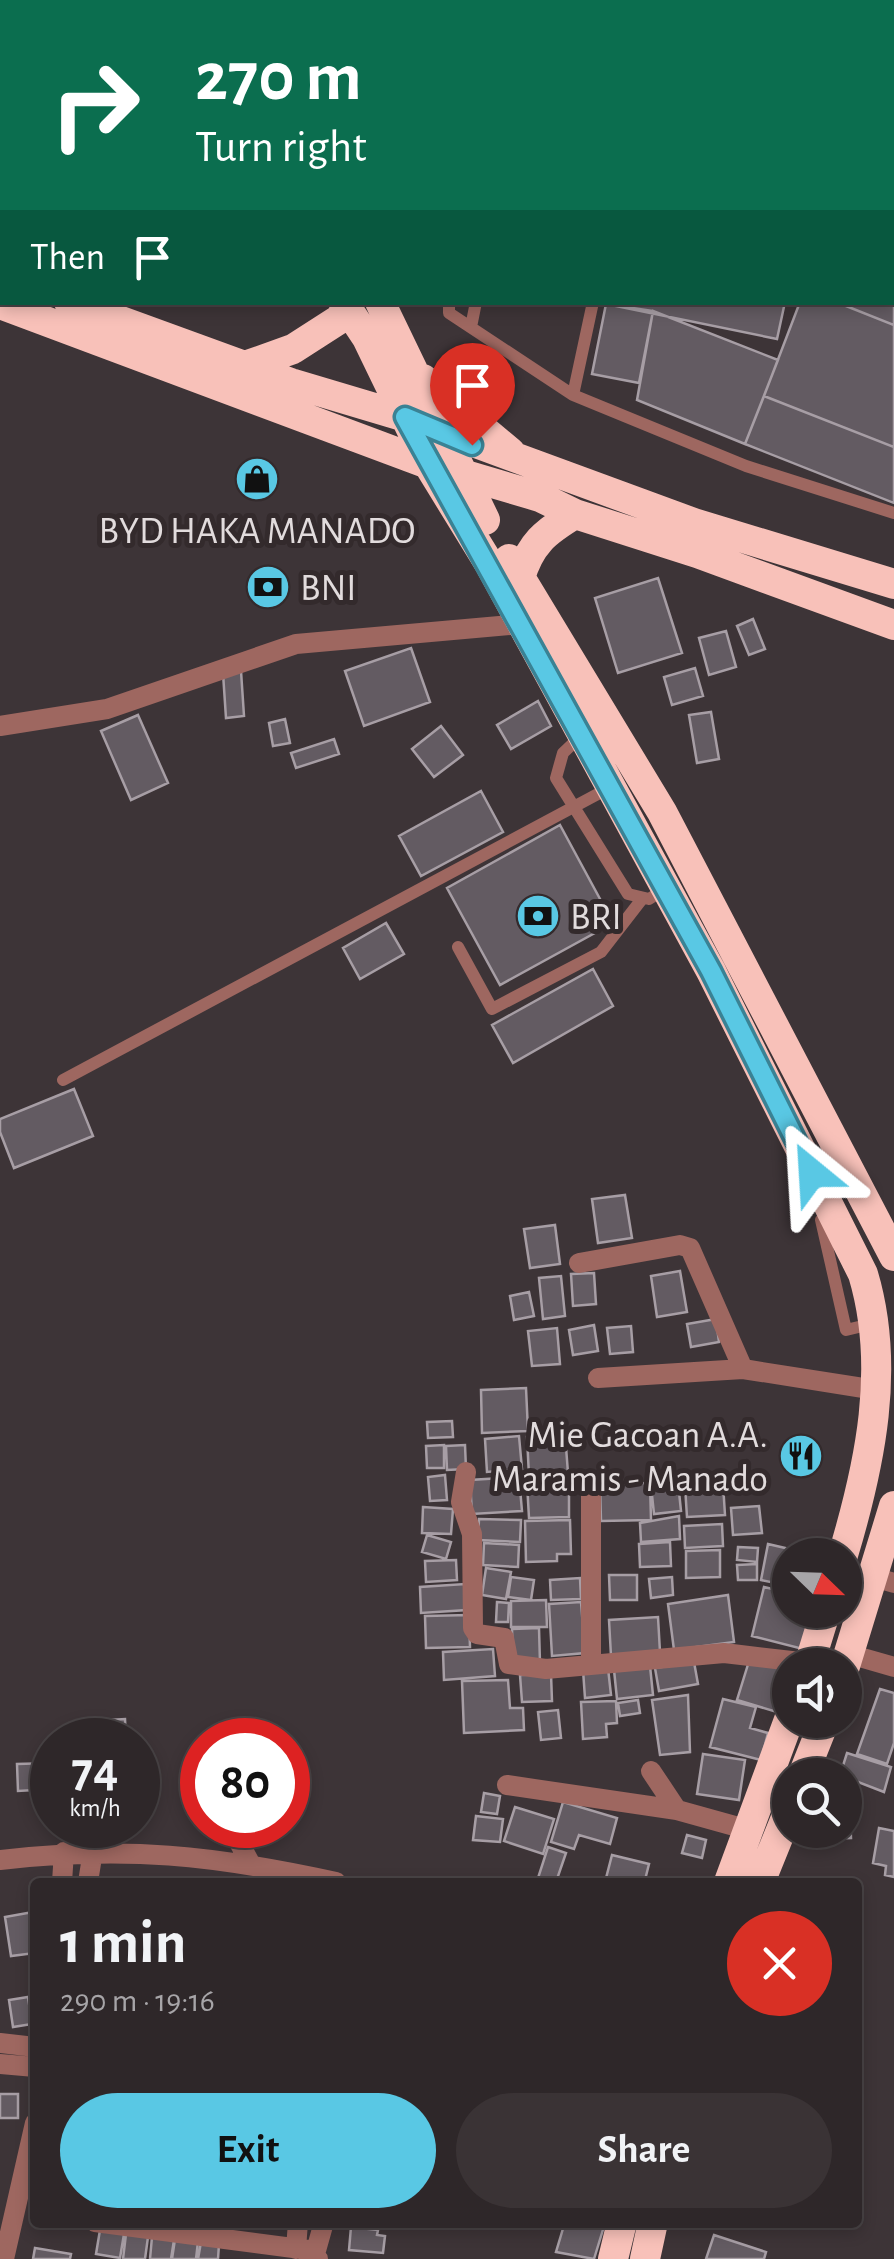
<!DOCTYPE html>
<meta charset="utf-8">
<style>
:root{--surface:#2e2729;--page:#3a3335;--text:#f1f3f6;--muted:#a7a5a8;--line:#494446;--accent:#59c8e4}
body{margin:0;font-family:"Alegreya Sans",sans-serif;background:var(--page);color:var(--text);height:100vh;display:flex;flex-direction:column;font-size:38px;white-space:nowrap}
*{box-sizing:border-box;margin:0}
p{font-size:32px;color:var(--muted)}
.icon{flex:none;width:55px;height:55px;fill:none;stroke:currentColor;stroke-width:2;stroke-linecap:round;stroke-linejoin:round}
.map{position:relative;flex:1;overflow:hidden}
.side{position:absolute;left:30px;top:1878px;width:832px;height:350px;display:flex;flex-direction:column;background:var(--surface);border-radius:10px;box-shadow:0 5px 15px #0003,0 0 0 2px var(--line)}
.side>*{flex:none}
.hud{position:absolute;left:0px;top:0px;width:895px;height:305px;box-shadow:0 5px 15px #0003,0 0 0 2px var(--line);background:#0b6e4f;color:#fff;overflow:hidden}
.needle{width:65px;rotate:113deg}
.fabs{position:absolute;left:772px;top:1538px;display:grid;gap:20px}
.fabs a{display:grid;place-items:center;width:90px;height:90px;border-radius:50%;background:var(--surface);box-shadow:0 5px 15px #0003,0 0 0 2px var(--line);font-size:50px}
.speed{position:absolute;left:30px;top:1718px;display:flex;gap:20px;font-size:50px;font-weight:700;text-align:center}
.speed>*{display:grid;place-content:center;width:130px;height:130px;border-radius:50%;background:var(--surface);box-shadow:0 5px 15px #0003,0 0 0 2px var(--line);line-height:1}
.speed small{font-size:25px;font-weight:400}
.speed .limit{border:15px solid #d22;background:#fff;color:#111}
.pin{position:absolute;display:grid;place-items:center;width:85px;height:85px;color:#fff;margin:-102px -42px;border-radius:50% 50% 50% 0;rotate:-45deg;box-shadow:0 0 10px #0007}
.pin .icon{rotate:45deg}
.me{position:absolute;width:110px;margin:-55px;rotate:333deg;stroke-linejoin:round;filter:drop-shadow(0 0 8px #0008)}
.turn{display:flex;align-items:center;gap:35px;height:210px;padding:0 30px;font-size:45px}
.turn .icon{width:130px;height:130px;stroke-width:2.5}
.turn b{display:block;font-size:70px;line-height:85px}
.then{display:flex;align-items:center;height:95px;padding:0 30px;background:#0003;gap:20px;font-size:38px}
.round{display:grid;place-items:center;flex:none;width:105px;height:105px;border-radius:52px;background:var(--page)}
.overview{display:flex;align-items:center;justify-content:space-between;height:170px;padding:0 30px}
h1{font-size:60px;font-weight:700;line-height:75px}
.button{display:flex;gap:20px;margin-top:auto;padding:20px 30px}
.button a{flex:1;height:115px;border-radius:60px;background:var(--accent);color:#111;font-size:40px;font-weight:700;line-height:115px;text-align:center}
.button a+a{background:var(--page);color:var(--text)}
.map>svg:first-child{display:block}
</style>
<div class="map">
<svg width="894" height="2259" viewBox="0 0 894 2259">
<rect width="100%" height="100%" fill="#3d3437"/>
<path fill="#635b62" stroke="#a79ea5" stroke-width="2.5" d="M329,0h221l1,2h-221z
M892,220h2v105l-58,-23h56z
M785,302l-8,37 -171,-35v-2z
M800,302h36l58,23v122l-130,-51z
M606,304l47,7 -14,72 -47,-9z
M653,311l125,49 -33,84 -108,-44z
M764,396l130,51v56l-149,-59z
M658,578l24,75 -64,20 -23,-75z
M753,619l12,30 -16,6 -12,-29z
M726,631l10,36 -27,8 -10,-37z
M411,648l19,54 -66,24 -19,-55z
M695,668l8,28 -31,9 -8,-28z
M241,671l3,45 -18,2 -3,-45z
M538,701l13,25 -40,23 -14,-24z
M711,712l8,47 -22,4 -8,-48z
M138,715l30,68 -37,17 -30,-69z
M285,719l5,24 -17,3 -4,-23z
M441,726l22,29 -29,22 -22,-28z
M334,739l5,15 -43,14 -5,-15z
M481,791l22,41 -82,44 -22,-40z
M560,825l53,98 -113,62 -53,-97z
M386,923l18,31 -44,25 -17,-31z
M593,969l20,37 -100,57 -21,-38z
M74,1089l19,47 -79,32 -14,-36v-13z
M625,1195l7,43 -34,5 -6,-44z
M555,1225l5,39 -30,4 -6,-39z
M680,1271l7,41 -30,5 -6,-41z
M594,1273l2,31 -23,2 -2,-32z
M561,1276l4,40 -22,3 -4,-41z
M529,1292l5,24 -20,4 -4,-24z
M716,1319l3,23 -28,5 -4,-23z
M594,1325l4,26 -25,4 -4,-25z
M631,1326l2,26 -23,2 -3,-26z
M557,1328l3,36 -28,2 -4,-35z
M526,1388l2,43 -46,2 -1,-43z
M452,1421l1,16 -25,1 -1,-16z
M565,1434l3,39 -39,3 -2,-39z
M519,1436l3,33 -35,3 -2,-33z
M444,1445v23h-17l-1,-22z
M465,1445l1,24 -19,1 -1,-24z
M445,1475l2,25 -17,1 -2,-24z
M519,1477l3,34 -50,3 -2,-34z
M569,1482v35l-40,1 -2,-35z
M678,1482l3,29 -27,3 -3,-28z
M650,1483l1,37 -50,1 -1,-37z
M723,1484l2,31 -38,2 -2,-31z
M759,1506l3,27 -29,2 -2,-27z
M423,1507l30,2 -2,25 -29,-1z
M679,1516l1,23 -39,3 -1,-19z
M479,1519l42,1 -1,22 -42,-2z
M570,1520l1,34h-14v7l-31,1 -1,-41z
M722,1524l1,22 -38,2 -1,-22z
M427,1535l24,7 -5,17 -24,-7z
M670,1542l1,24 -31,1 -1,-23z
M484,1543l35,2 -1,22 -35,-2z
M768,1544l30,7 -8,4v31l-29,-6z
M738,1547l20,1 -1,14 -20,-2z
M720,1550v27l-34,1v-27z
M456,1560l1,20 -31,2 -1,-21z
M757,1564v16h-19l-1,-15z
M486,1568l25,4 -5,27 -24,-4z
M609,1575h28v25h-27z
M511,1577l23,3 -3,20 -23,-3z
M672,1577l1,18 -22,3 -2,-19z
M580,1578l1,21 -30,1 -1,-20z
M465,1584l2,26 -46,3 -1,-26z
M764,1587l26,6v17h23l-10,39 -51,-13z
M728,1595l6,47 -60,8 -6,-46z
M546,1600l1,27h-36v-26z
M497,1602l12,1 -1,19h-12z
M581,1602l4,51 -33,3 -3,-52z
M469,1615l1,32 -44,1 -1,-32z
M658,1617l2,35 -49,4 -2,-36z
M539,1628l1,35 -27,1 -1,-35z
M493,1649l2,27 -51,4 -1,-28z
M750,1658l40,13 -3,44 -50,-15z
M694,1662l4,22 -39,7 -4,-23z
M650,1666l3,29 -36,4 -3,-29z
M608,1668l3,27 -26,3 -2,-28z
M551,1674l1,27 -30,1 -2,-27z
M508,1680l2,28h13l1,22 -60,3 -2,-52z
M880,1689l14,4v50l-7,21 -30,-10z
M688,1695l2,57 -30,3 -8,-55z
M723,1699l33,8 -6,21 18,5 -7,27 -51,-13z
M638,1700l2,13 -20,3 -2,-13z
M616,1701l1,22 -11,1 1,13 -24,2 -2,-37z
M558,1710l3,28 -20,2 -3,-28z
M125,1719l1,21h-16l-1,-20z
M847,1753l44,14 -7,25 -44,-17z
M703,1754l42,6 -6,40 -42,-6z
M52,1763v26l-34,2 -1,-27z
M484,1793l16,3 -3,18 -16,-2z
M563,1802l54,16 -7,26 -31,-9 -5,14 -23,-7z
M515,1807l39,12 -11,35 -39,-13z
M845,1811h5l1,27 -30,1 -1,-9h25z
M476,1816l27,3 -3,23 -27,-2z
M879,1828l15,3v46l-9,-2 1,-9 -13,-3z
M687,1835l19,5 -4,18 -20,-5z
M548,1847l18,6 -10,29 -18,-4z
M612,1855l37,9 -4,16 9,2h-49z
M33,1912l2,41 -24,3 -6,-39z
M28,1997l4,27 -19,3 -4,-27z
M0,2094h18v24h-18z
M565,2222l40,1 -11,36 -38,-7z
M351,2227l27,3 -1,5 8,1 -2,17 -34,-3z
M100,2230l24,4 -4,24 -24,-4z
M126,2234l22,3 -3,22h-22z
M714,2235l52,17 -2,7h-58z
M152,2237l22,3 -3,19h-21z
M175,2239l23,3 -2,17h-24z
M201,2242l18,2 -1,15h-20z
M35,2248l36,6 -1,5h-37z"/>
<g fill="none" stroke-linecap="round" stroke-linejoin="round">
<path stroke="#9e6760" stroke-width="12" d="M280,0l1,2
M775,0l13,2
M653,2l1,-2
M892,22l2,1
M892,149l2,1
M449,302v11l124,82 173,71 148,47
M471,327l5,-25
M573,395l20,-93
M581,736l-18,17 -7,25 72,116 21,5 16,-10
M458,947l34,62 109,-57 41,-53
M63,1080l546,-292
M821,1220l25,110 25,-6"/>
<path stroke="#9e6760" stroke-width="20" d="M0,726l107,-17 189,-65 226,-20
M579,1263l101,-18 10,3 53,121
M598,1378l145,-9 133,21
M466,1472l-5,30 11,32 1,94 4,6 27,4 5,26 37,5 178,-16 85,10
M591,1483v182
M873,1577l21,6
M849,1654l45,13
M651,1771l26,39
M507,1785l170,25 72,20
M230,1825l20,38
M0,1860c126,-14 213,-5 336,22
M62,1882l2,-30
M88,1882l5,-31
M0,2043l35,4
M0,2064l35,3
M95,2222l213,28 10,9
M296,2249l2,-27
M315,2254l9,-32
M4,2259l31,-136"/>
<path stroke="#f8c1b9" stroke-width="30" d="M181,0l1,2
M217,0l1,2
M0,277l2,1
M69,302l222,81 114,34 289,106 200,61
M343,302l24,36 61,126 62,101 221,406 152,303c28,93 7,191 -20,281
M380,302l105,218
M0,304l428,160 112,33 35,17 122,39 197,72
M245,366l48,-17 56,-36
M423,379l87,73
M509,559l153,253 232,444
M520,578c10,-34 25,-46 55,-64
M809,1665l17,-55
M845,1666l49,-160
M803,1775l22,-55
M729,1882l61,-165
M760,1882l30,-74
M613,2259l9,-37
M645,2259l8,-37"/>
</g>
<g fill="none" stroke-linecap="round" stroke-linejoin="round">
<g stroke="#3a8294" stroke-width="25">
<path id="route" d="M472,445l-67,-28 306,554 101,202"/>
</g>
<use href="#route" stroke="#59c8e4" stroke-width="18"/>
</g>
<defs>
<g id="shop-disc" transform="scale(2.25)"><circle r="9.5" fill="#59c8e4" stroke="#332a2c"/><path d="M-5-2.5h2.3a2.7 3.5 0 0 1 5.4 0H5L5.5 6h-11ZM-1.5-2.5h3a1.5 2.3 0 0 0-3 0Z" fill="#111"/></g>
<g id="bank-disc" transform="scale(2.25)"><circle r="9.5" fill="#59c8e4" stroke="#332a2c"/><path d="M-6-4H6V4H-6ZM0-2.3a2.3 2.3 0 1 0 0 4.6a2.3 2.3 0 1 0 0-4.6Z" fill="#111"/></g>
<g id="restaurant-disc" transform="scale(2.25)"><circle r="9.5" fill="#59c8e4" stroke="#332a2c"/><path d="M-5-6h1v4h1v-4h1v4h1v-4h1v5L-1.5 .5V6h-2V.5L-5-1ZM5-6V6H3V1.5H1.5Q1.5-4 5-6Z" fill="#111"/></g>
</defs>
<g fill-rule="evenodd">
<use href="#shop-disc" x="257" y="479"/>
<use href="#bank-disc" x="268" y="587"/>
<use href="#bank-disc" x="538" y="916"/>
<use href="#restaurant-disc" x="801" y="1456"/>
</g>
<g text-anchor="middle" stroke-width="10" stroke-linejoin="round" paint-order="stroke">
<g font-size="38" fill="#e2dcdd" stroke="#332a2c" text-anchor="start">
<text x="257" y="543" text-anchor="middle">BYD HAKA MANADO</text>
<text x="300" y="600">BNI</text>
<text x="570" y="929">BRI</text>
<text x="768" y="1447" text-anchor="end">Mie Gacoan A.A.<tspan x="768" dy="44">Maramis - Manado</tspan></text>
</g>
</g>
</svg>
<div class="fabs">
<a><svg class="needle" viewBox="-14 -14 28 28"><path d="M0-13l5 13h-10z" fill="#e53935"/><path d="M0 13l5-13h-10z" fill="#a7a5a8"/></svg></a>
<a><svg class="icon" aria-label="sound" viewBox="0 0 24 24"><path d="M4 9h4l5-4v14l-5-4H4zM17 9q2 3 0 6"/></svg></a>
<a><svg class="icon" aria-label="search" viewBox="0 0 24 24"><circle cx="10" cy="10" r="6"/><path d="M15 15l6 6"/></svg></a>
</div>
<div class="speed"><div>74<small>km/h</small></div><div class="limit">80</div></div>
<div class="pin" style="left:472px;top:445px;background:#d93025"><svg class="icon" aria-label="arrive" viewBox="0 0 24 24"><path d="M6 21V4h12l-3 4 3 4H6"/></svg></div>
<svg class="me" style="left:812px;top:1173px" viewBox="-20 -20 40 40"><path d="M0-17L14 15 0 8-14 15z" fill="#59c8e4" stroke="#fff" stroke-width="4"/></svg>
<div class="hud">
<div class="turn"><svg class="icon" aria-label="right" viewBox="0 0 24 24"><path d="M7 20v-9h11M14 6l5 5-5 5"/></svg><div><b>270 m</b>Turn right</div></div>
<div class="then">Then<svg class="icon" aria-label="arrive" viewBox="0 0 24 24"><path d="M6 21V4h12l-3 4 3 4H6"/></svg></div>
</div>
<section class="side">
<div class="overview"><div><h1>1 min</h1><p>290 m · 19:16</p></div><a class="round" style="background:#d93025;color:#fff"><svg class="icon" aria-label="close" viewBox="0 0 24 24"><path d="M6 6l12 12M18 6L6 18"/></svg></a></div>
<div class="button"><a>Exit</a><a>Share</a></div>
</section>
</div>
